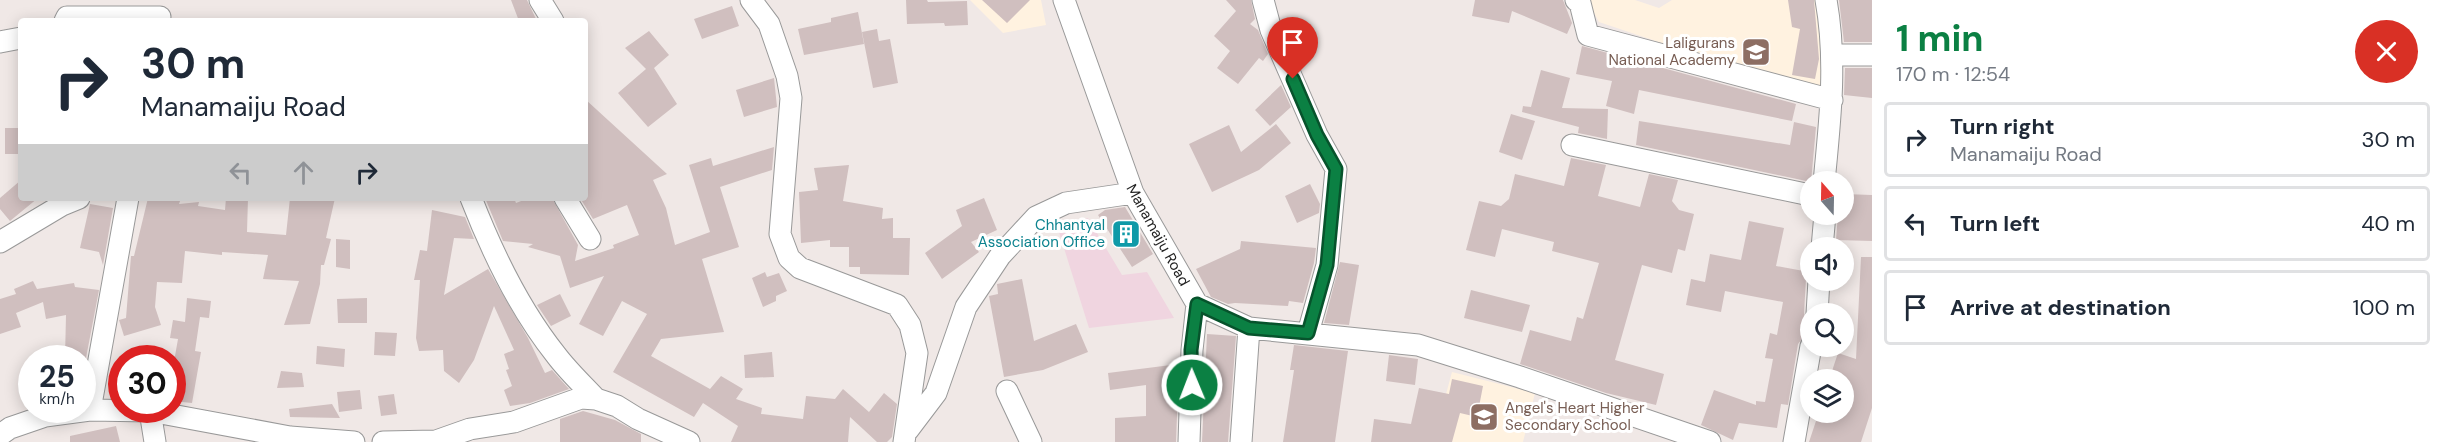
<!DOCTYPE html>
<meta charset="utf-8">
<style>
:root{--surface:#fff;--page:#f6f6f7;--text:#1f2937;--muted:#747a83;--line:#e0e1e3;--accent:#0b8043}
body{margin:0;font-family:"DM Sans",sans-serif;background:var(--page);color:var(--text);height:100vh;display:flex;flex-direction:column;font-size:22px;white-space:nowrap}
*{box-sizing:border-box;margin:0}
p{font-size:20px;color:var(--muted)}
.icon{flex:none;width:33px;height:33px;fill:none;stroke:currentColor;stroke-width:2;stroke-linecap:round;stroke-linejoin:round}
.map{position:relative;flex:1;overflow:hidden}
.panel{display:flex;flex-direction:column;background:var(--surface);width:570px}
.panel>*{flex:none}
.banner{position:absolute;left:18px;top:18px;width:570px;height:183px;border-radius:6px;box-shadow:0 3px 15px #0003;background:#fff;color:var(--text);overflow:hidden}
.needle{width:39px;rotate:340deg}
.buttons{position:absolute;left:1800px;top:171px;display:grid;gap:12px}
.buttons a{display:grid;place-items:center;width:54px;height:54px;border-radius:50%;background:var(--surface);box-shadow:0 3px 15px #0003;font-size:30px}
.speed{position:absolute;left:18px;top:345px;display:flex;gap:12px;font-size:30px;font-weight:700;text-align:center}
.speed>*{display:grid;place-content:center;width:78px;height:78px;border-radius:50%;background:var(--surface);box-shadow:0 3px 15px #0003;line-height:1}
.speed small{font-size:15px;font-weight:400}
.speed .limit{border:9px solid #d22;background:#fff;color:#111}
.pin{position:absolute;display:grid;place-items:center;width:51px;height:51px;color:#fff;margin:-62px -26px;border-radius:50% 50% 50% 0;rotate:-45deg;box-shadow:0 0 6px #0007}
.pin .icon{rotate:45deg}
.me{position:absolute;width:66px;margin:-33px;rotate:359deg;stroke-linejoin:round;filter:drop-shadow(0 0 4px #0008)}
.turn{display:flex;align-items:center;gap:21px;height:126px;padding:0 24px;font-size:27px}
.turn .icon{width:78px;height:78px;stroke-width:2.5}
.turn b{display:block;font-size:42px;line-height:51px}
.lanes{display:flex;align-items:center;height:57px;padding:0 24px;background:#0003;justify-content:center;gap:30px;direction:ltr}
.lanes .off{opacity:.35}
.round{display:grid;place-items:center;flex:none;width:63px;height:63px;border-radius:32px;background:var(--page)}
.headline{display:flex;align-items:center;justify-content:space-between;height:102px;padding:0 24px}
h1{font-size:36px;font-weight:700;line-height:45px;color:var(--accent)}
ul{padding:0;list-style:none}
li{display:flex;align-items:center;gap:18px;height:75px;margin:0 12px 9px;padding:0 12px;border:3px solid var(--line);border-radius:6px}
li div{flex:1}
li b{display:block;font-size:22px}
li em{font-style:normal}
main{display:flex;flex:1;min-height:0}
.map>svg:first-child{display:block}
</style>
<main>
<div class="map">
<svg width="1872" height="442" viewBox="0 0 1872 442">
<rect width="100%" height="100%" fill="#f0e8e6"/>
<path fill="#f0d5e0" d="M1088,218l34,57 25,-3 27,46 -85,10 -31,-99z"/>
<path fill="#fff2e0" d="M970,0h71l5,25 -43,8z
M1591,0h44l24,8 13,-8h150l4,88 -84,-18 -143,-48 -11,-20z
M1452,372l83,21 -12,49h-90z"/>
<path fill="#d0bfbf" d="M511,0h16l9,19 -17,2z
M906,0h21l1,2 39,-1 1,24 -23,1 -1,-3 -37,1z
M982,0h48l-23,23z
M1226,0h25l4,19 -5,5 8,6 10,24 -5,7 -4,-3 -21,26 -21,-16 13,-17 -16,-15 22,-25z
M1475,0h88l9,23 -5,11 -55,-23 -3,12 -37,-7z
M1788,0h26l5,59 -4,20 -23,-4 8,-46 -8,-2z
M1839,0h33v42h-28z
M732,6l7,20 -37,13 -8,-20z
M858,12l6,32 -60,11 -6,-26 33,-7v-4z
M877,29l2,12 11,-2 8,44 -25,5 -11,-56z
M649,31l20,24 -15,13 23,36 -29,23 -30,-34 28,-24 -21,-21z
M1582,46l214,58 -4,17 -153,-31 -5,24 -28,-8 6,-25 -36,-7z
M1845,68h27v30l-28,-3z
M1541,70l29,8 -8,30 46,1 -1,30 -29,-6 1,-6 -57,-15 1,-6 8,1z
M774,78l3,29 -33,10 -8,-27z
M1281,85l10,22 -21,19 -15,-16z
M585,99l82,75 -14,6 13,28 9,37 35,-13 -21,-67 22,-7 2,8 61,-19 -2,23 -52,17 19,60 -37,12 22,73 -63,7 -10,17 59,33 11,-13 22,13 -7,10 26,9 -1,6 42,5 3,-23 29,3 8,-10 26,23 15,-19 13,11 -5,33 -5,5h-10l-27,-25 -2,25h-117l7,-16 -35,-23 -9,14 -81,-45 34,-58 -25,-13 -19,35 -24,-12 25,-48 -34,12 -10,-32 -32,-9 5,-3 -30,-3 -18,-43h29l2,5 13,-5h23l26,47 -3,16 39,-13 -1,-3 26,-10 -12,-30 -34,14 -13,-21h5z
M1511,114l24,7 -13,39 -23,-8z
M1639,121l151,24 4,-23 22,5 -5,55 -175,-37z
M1276,124l15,19 -32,27 -47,22 -23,-48 40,-19 12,27z
M5,128h16v26h-16z
M1571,158l35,7 -8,31 42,11 9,-33 29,6 -6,21 7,9 15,4 -9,37 -7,-2 -6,24 -30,-8 -27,95 49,14 -8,31 -50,-12 -86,-29 10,-34 41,11 6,-24 6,2 16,-56 -47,-12 2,-9 -52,-13 -7,28 -29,-7 13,-49 22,5 8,-7 6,-25 49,12z
M849,165l-6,36 40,7 -1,11 11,-1v20h17l-1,37 -49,-1v-7h-11v-20h-19v-7l-29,3 -2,-51 19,-2 -4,-22z
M21,180v18h17l-28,23 -10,-12v-11z
M1310,184l10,20 -1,9 -22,10 -12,-27z
M1844,194l28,1v46l-36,-1 2,-26h6z
M148,198h33l-2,6 20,-2 -1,4 27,4 1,-12h22l-1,34 39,3 4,-37h45l-9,40 5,1 -7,26h-3l-1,19 -10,40 -26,1 15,-44 -36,-2 5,-24 -46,-3v3l-37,-4 -3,32 -25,-1 -2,25 6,18 -37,11 -5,-16 7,-2 5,-62h3z
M984,198l13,32 -26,12 8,10 -37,27 -17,-26 37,-27 -6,-16z
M90,204l23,4 -10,57 -4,-13 -19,-4z
M1125,207l28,47 -21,13 -34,-52 7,-5z
M432,210l33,7 9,22 -20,-1 -10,57 44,-26 40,69 17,35 7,-3 17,19 -39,14 -20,3 -6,-16 8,-4 -6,-16 3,-1 -5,-15 10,-4 -20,-44 -20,54 -15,23 -15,-12 -1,-21 -24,1 -3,-13 4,-58h-6l6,-30 7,1z
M1749,221l35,7 -8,38 33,6 -3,7 -2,34 3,9 -2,13 -7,9 -10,61 -7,-1 -4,24 -38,-5 -6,17 -32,-15 13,-35 42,15v-4l9,1 8,-43 -8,-1 5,-25 7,2 6,-33 -58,-11 -4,21 -35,-7 5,-26 14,3 5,-28 31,6z
M336,239l14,1v29l-14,-2z
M1241,241l75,7 -2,15 -11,40 -14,-2 -1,5 -53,-3 -7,1 -17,-7 -15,-28 44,-20z
M1861,257h11v151l-11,34h-52l10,-30h25v-11l5,-17 -5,-2v-2l-14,-3 8,-24 18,6z
M1340,262l19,3 -10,60 -25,-2z
M765,272l2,5 12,-4 8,18 -11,5v5l-13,6 -11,-29z
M1022,279l12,62 42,-17 12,28 -45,18 -39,7 -15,-81 9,-2 -1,-10z
M33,281l4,8 37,-6 1,4 24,3 -13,68h-21l1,-43 -20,4 -3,-17 -27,11 5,14 -21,7v-35l16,-5 -2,-5z
M1471,290l59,15 -8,27 -58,-14z
M560,294l11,22 -20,10 -14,-21z
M187,298l24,3 -2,17 -9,-1 -5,34 6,1 -9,51 -20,-2v-28l6,-34 -8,-1 3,-18 12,2z
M367,298v25h-29l-1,-24z
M375,332l22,1 -2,23 -21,-1z
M1207,334l29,2 -8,106h-26z
M1294,345l54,6 -13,91h-52l11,-72h-4z
M317,346l28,3 -1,18 -28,-3z
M772,352l2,25 -29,1 -1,-23z
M1389,355l29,4 -3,26 -29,-4z
M1179,364l-3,78h-61v-24l31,-2v-31l-36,5 -2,-17z
M281,371l21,2 2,14 -27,1z
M1452,379l31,7 -6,31 -17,-4 -8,29h-81l3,-23 37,5 8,-36 30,6z
M360,390l2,19 -23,3 -2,-20z
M394,394l3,20 -16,2 -3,-20z
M332,404l8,14 -50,-1 -1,-8z
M583,411l32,9 26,14v8h-81v-23z
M116,426l4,16h-50v-6z"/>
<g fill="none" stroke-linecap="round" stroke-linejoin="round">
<g stroke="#999" stroke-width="23">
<path id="street" d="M540,0l13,21
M751,0l18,24 18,52 4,22 -11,136 9,24 11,10 97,37 13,20 7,28 -13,89
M1064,0l69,193 64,111 52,24 169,17 102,32 190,65
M1263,0l8,30 46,105 19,34 -9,96 -19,68
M1576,0l4,3 8,32 244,65
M65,21l2,-4h93
M0,42l21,-4
M1832,55h40
M1572,145l238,50
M1824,182c6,-61 13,-121 2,-182
M471,198c21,54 49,112 85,157 12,16 27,30 40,44
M565,198l25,41
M0,242l62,-37 17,-7
M1822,248l3,-34
M1817,314l2,-34
M1007,391l24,51
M90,410l38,-212
M150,411l5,31
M908,430l28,-37 30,-86 34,-51 36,-39 30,-14 67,-10
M0,435l10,-7 35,-12 45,-6 60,1 140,26 64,5
M383,442l53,-1 34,-12 44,-7 67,-24 15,1 21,7 21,13 51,23
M1189,442l3,-92 5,-46
M1241,442l8,-114
M1794,442l17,-96"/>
</g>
<use href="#street" stroke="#fff" stroke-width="21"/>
</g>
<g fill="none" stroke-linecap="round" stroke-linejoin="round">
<g stroke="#07532c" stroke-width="15">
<path id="route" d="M1192,385l-1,-35 6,-46 52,24 59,5 19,-68 9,-96 -19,-34 -24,-56"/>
</g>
<use href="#route" stroke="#0b8043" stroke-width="10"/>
</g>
<defs>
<g id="school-square" transform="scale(1.5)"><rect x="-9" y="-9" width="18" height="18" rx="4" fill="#8d6e63" stroke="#fff"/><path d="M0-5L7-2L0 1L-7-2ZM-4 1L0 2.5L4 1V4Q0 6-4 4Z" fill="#fff"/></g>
<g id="building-square" transform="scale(1.5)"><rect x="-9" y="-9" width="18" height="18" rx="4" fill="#0f9aa8" stroke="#fff"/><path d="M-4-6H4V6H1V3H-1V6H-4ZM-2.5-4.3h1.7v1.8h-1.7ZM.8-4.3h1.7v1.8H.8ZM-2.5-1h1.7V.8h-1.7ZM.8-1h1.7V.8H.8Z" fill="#fff"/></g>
</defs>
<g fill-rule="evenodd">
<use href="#school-square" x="1756" y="52"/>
<use href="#building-square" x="1126" y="234"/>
<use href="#school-square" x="1484" y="417"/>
</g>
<g text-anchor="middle" stroke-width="6" stroke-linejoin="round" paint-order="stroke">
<g font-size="15" fill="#785e54" stroke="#fff" text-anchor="end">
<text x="1735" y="48">Laligurans<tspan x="1735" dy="17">National Academy</tspan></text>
<text x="1505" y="413" text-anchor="start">Angel's Heart Higher<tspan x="1505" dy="17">Secondary School</tspan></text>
</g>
<g font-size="15" fill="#0d838f" stroke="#fff" text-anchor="end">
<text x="1105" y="230">Chhantyal<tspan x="1105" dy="17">Association Office</tspan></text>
</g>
<g font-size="15" fill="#1f1f1f" stroke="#fff">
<text transform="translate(1158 235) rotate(61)" y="5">Manamaiju Road</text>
</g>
</g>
</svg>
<div class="buttons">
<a><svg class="needle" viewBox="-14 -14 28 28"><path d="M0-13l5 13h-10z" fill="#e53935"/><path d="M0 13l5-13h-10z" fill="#747a83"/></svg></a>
<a><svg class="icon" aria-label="sound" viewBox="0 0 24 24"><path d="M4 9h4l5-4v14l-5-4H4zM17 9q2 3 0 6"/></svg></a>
<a><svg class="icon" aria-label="search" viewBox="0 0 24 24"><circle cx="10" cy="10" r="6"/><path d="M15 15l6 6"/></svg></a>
<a><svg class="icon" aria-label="layers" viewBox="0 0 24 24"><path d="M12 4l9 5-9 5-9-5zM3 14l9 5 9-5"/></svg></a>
</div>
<div class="speed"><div>25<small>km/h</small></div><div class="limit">30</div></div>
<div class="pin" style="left:1293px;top:79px;background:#d93025"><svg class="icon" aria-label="arrive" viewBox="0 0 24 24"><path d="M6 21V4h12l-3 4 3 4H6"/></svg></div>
<svg class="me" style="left:1192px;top:385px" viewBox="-20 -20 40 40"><circle r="17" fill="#0b8043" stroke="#fff" stroke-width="3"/><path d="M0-11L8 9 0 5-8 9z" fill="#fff"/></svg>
<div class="banner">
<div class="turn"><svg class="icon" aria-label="right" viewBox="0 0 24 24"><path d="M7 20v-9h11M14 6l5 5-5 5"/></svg><div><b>30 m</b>Manamaiju Road</div></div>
<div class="lanes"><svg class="icon off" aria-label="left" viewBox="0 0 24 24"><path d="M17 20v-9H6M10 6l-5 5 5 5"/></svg><svg class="icon off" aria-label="ahead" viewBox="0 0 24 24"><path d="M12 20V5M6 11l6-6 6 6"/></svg><svg class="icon" aria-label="right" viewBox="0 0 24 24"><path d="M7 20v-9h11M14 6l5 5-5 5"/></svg></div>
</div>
</div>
<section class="panel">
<div class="headline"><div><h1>1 min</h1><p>170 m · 12:54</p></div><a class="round" style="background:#d93025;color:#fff"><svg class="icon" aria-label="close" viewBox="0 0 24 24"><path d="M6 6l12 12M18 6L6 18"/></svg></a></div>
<ul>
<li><svg class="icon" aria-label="right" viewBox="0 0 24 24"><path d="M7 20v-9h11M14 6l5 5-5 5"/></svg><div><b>Turn right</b><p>Manamaiju Road</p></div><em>30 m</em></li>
<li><svg class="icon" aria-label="left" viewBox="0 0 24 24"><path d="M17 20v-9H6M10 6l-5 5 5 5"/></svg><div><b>Turn left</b></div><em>40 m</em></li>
<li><svg class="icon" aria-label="arrive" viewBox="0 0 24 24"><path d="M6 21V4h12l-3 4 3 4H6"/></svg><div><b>Arrive at destination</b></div><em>100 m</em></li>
</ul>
</section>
</main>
